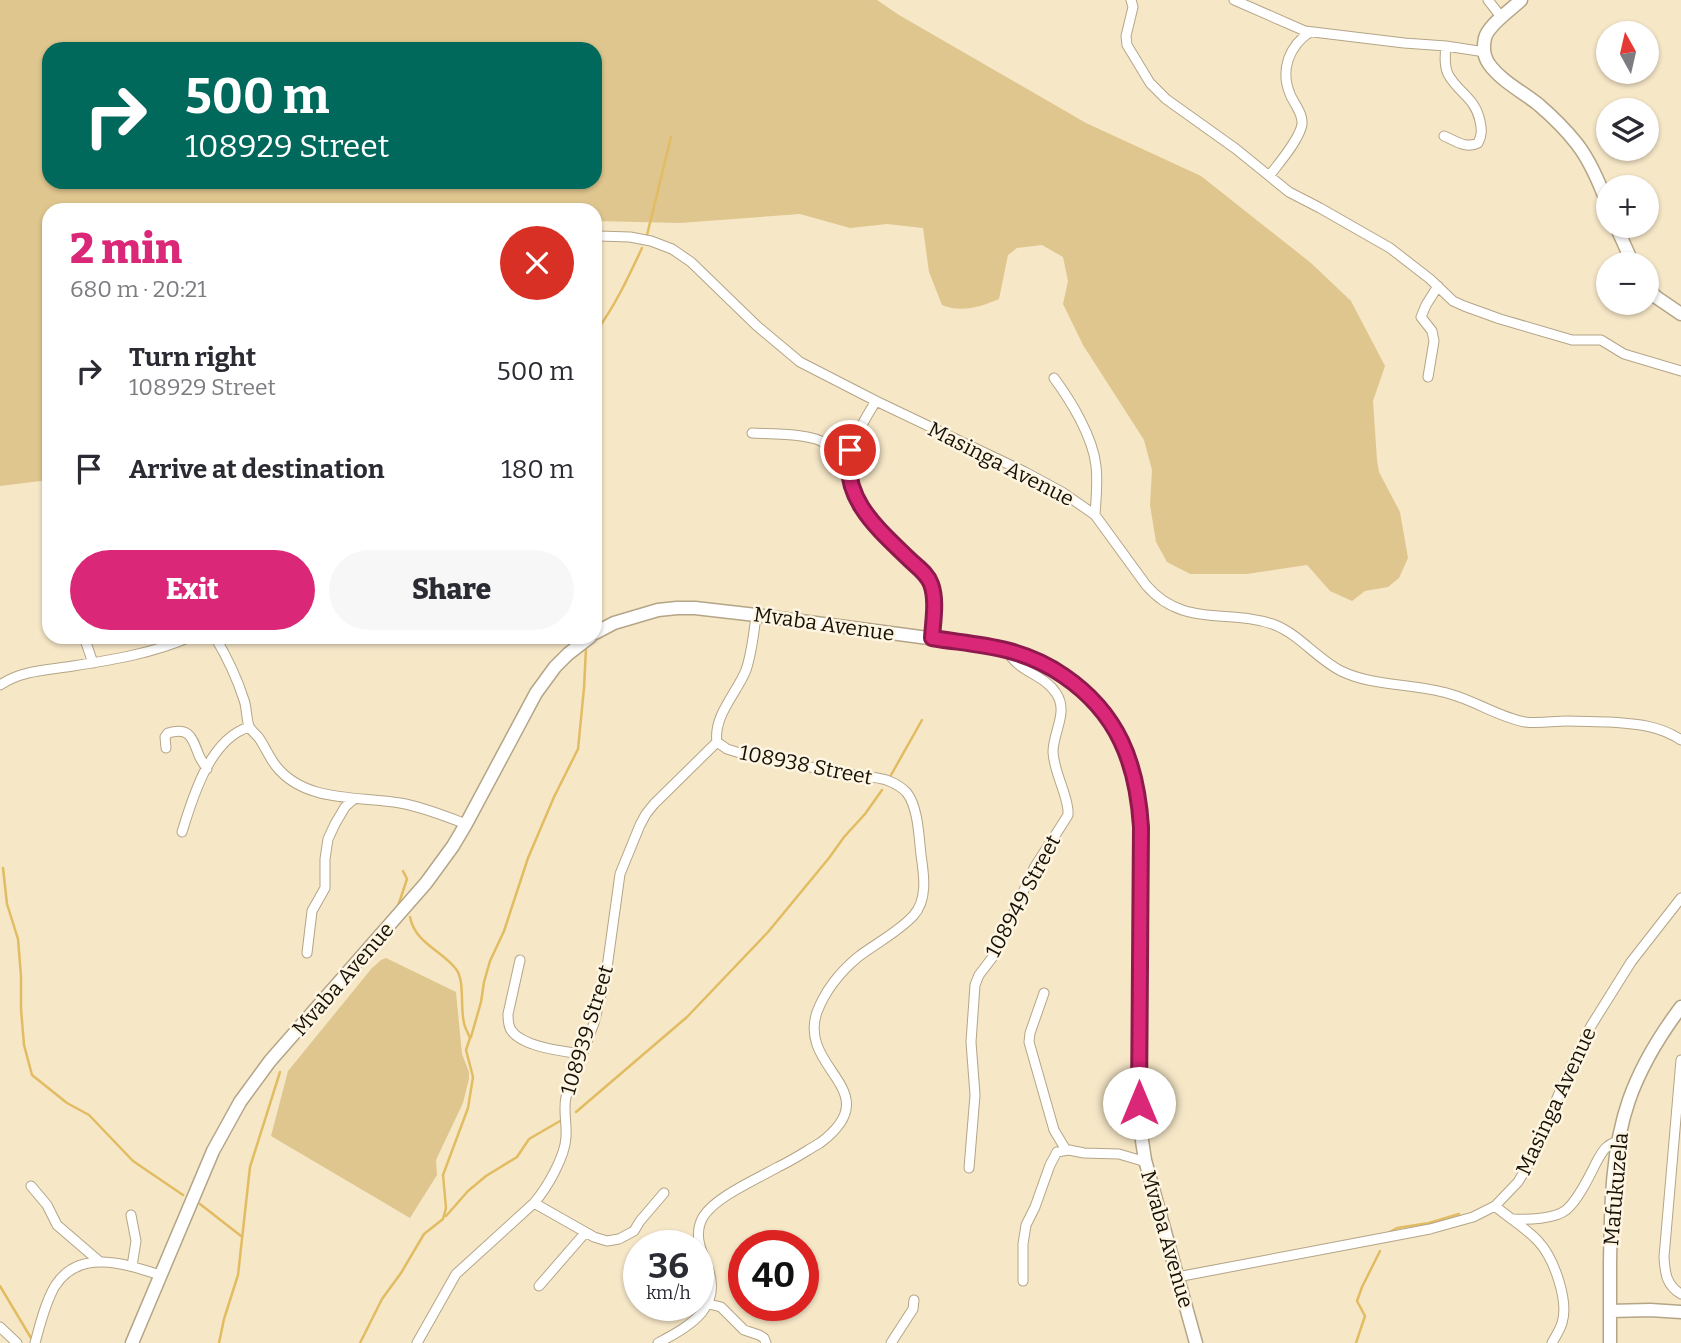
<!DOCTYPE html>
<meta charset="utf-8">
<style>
:root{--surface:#fff;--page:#f7f7f7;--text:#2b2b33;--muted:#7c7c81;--accent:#db2777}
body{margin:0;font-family:Bitter,serif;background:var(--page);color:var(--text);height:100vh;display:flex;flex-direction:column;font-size:26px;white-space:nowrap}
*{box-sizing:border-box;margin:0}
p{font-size:23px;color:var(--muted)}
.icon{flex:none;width:38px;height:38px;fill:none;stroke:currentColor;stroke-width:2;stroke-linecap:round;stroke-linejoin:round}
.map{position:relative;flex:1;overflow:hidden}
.panel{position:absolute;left:42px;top:203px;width:560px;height:441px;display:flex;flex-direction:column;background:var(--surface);border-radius:21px;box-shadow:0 2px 5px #0004}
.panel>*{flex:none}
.top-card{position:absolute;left:42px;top:42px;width:560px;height:147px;border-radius:21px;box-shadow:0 2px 5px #0004;background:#00695c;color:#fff;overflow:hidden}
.needle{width:46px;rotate:352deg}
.buttons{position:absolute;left:1596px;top:21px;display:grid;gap:14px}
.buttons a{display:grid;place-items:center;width:63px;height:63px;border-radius:50%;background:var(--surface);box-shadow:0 2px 5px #0004;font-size:35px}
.speed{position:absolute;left:623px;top:1230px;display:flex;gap:14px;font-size:35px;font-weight:700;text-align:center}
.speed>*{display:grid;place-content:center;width:91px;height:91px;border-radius:50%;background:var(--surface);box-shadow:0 2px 5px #0004;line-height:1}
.speed small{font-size:18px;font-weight:400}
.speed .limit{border:10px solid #d22;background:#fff;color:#111}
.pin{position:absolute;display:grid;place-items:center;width:60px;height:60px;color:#fff;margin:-30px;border:4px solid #fff;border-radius:50%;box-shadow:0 2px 7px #0007}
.me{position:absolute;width:77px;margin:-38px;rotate:0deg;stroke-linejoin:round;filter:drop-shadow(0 0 5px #0008)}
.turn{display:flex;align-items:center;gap:24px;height:147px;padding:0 28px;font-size:32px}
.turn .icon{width:91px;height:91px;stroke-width:2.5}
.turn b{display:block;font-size:49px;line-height:60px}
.round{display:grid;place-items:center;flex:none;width:74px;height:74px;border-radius:37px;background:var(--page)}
.overview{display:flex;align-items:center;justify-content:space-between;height:119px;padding:0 28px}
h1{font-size:42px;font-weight:800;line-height:52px;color:var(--accent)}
.primary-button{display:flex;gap:14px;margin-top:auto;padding:14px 28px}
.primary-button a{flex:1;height:80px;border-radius:42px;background:var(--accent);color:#fff;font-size:28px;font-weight:800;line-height:80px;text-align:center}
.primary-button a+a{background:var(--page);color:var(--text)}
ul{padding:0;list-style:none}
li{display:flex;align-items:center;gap:21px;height:98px;padding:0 28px}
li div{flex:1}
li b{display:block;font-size:26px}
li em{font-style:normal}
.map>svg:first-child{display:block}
</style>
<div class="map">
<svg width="1681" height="1343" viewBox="0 0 1681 1343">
<rect width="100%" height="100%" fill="#f6e7c7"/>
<path fill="#dfc68e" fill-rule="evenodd" d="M0,0h877l22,15 187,108 115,53 110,87 40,38 34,65 -12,35 4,59 2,12 21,40 8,46 -9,20 -11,9 -23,4 -13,10 -22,-10 -23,-26 -60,9h-57l-23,-12 -11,-20 -6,-37 2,-35 -8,-30 -61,-95 -20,-41 5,-23 -5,-24 -21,-12 -25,3 -9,7 -9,44c-19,8 -37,14 -57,6l-13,-33 -6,-44 -36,-4 -37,4 -50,-14 -120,9 -85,-2v-11h-546v270l-49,6zM595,49v133h-546v-133z
M386,958l70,34 6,62 7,18v7l-6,24 -27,57 1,15 -27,43 -139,-82 17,-65 84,-103 9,-8z"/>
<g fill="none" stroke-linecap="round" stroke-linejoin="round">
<path stroke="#e2bc62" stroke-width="2.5" d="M647,235l24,-98
M595,333c20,-27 33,-55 47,-85
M891,775l31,-55
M3,868l4,36 11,35 3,37v33l3,36 8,30 35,28 22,12 44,46 50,34
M398,906l9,-27 -4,-8
M471,1037l10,-35 3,-20 6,-21 14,-30 24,-73 26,-61 24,-48 6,-61 2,-40
M576,1112l111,-95 81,-85 61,-74 15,-21 21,-23 17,-24
M200,1204l41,32
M446,1216l22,-25 18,-15 31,-19 12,-18 31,-18
M1388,1233l9,-5 32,-5 30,-9
M0,1286l31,52
M219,1343l5,-24 14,-44 12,-108 30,-95
M360,1343l22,-44 19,-26 23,-39 19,-15 3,-11 -3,-33 25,-67 5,-31 -7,-27 4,-12c-2,-5 -5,-10 -6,-15 -4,-15 1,-43 -8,-54 -15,-19 -41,-26 -46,-52
M1356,1343l9,-27 -8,-15 5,-14 18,-36"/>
<g stroke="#b4a587" stroke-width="11">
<path id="street" d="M1131,0l2,7 -7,29 1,9 23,38 16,16 70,50 53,43 31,16 70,40 40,31 23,22 11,5 36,13 72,21h29l23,14 57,17
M1234,0l71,31 99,12 42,3 39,6
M1488,0l14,18
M1444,136c12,5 22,13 34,7 4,-8 4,-13 2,-22 -5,-24 -22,-28 -32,-47 -4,-9 -3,-19 -2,-28
M1270,175c9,-12 30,-36 32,-51 1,-11 -8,-20 -12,-30 -10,-24 -1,-48 20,-62
M598,236l32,1 21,4 21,8 19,13 66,64 43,36 76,39 149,71 37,20 33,23 51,70c37,44 84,23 129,40 25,10 42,34 66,46 33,16 73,12 109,23 26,7 48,23 75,28 14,2 28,-1 42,-1 15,0 29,1 43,1 26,2 49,3 71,18
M1428,377l6,-36 -2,-10 -11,-14 5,-12 12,-19
M1054,378c17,23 39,59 42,88 2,16 0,32 -1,49
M876,401c-47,74 -31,93 26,151 9,9 19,17 27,27 8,17 4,40 3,59
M752,433c16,1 60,0 72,10 9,8 16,22 24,32
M84,637l9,26
M215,637c12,20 22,41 29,63 3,8 2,18 5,26 2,5 7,8 10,12 6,9 10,19 17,28 29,37 83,30 124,37 23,4 45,13 66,21
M0,685c22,-15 48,-15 73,-19 39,-6 81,-13 117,-29
M166,748l-1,-11 3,-4c21,-6 24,4 30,20 2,6 6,11 9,16
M182,832c11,-36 28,-93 67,-105
M307,953l5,-42 13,-23v-29l3,-20 7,-15 10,-17 9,-8
M520,960l-12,54c0,6 0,11 3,16 11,17 51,21 70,24
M1044,993l-14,40 -1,9 25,88 12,20
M1681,1060l-17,197c1,16 2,28 17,37
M969,1168l6,-73 -4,-53 4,-57 4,-10 16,-21 39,-86 29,-45 5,-8v-5c-2,-19 -14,-38 -15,-58 0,-20 16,-40 3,-59 -12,-19 -39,-21 -49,-43
M31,1186l16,19 10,20 43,37
M534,1203l60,34 13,4 12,-2 15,-8 6,-10 24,-28
M1495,1206c14,12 31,22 43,35 16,17 31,60 24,82 -2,7 -7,14 -10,20
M131,1215l5,26 -4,25
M1513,1219c14,1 42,0 53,-9 12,-10 23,-33 30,-47 6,-11 9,-18 22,-22
M1177,1277l253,-48 43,-12 22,-11 23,-24 13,-22 35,-83 25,-51 40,-64 50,-64
M1023,1281v-37l3,-19 9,-18 15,-42 7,-13 12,-2 15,3 35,1 27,8
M539,1286l46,-53
M709,1304l12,3 23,23 15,5 5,3 2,5
M0,1327l17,16
M35,1343c5,-18 10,-40 20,-57 24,-38 71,-22 105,-11
M417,1343l39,-69 78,-71c13,-15 31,-46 32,-66 1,-14 -3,-27 0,-40l28,-74 12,-48 14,-101 20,-49 6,-11 8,-10 63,-62
M658,1343c34,-18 67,-37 48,-80 -6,-15 -12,-30 -3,-46 12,-20 54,-38 75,-50 15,-7 28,-16 42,-24 70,-53 -23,-73 -3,-131 8,-21 23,-40 41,-55 18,-14 39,-24 55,-41 15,-16 11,-41 8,-61 -2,-18 -3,-48 -14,-62 -4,-5 -11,-9 -18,-12 -12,-5 -28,-4 -42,-7 -34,-6 -69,-14 -104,-20l-16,-5 -10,-7c-4,-26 20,-49 29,-72 6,-18 8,-37 10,-55
M891,1343l22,-34 1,-9"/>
</g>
<g stroke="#b4a587" stroke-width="15">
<path id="secondary" d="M1521,0c-10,10 -33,25 -36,38 -2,9 -1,19 4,26 12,17 34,28 50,41 14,12 27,25 38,39 14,18 23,40 31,62
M1616,226l17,38
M1647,287l9,10 25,17
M595,633l19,-10 44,-13 19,-2h18l61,7 217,29c16,3 32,5 47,10 81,28 116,91 121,173l-1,276 1,31 4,26 51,183
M1610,1311l40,-1 31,2
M132,1343l81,-192 27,-49 30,-41 156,-178 27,-37 13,-22 70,-131 19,-26 13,-13 22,-17
M1610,1343c0,-27 0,-53 0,-80 1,-55 1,-111 19,-163 12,-34 31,-65 52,-93"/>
</g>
<use href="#street" stroke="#fff" stroke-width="9"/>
<use href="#secondary" stroke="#fff" stroke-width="12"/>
</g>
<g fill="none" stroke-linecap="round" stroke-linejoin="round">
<g stroke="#8e194d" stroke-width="18">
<path id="route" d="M850,450c-9,48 27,78 59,109 8,8 18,14 22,25 6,16 2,37 1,54 24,4 50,6 74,12 20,5 41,14 58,26 54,37 73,87 77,151l-2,276"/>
</g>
<use href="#route" stroke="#db2777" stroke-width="12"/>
</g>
<g text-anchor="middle" stroke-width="5" stroke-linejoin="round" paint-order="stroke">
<g font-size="21" fill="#161106" stroke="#fef5e2">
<text transform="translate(1001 464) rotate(27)" y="7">Masinga Avenue</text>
<text transform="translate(824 624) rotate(8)" y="7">Mvaba Avenue</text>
<text transform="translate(806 765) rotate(11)" y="7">108938 Street</text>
<text transform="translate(1023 896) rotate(-62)" y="7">108949 Street</text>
<text transform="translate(343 979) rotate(-49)" y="7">Mvaba Avenue</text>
<text transform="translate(587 1030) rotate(-73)" y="7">108939 Street</text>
<text transform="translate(1556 1101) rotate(-65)" y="7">Masinga Avenue</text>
<text transform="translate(1616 1189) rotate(-85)" y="7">Mafukuzela</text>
<text transform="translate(1167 1239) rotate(74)" y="7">Mvaba Avenue</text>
</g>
</g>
</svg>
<div class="buttons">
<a><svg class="needle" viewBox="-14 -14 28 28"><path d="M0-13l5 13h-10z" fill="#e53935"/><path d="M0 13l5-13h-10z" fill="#7c7c81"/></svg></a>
<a><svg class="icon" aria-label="layers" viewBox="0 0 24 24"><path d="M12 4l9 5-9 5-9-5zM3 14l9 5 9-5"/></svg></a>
<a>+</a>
<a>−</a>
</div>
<div class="speed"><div>36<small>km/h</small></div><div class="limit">40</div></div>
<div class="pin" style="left:850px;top:450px;background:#d93025"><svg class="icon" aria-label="arrive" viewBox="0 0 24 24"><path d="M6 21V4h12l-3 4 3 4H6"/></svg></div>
<svg class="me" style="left:1139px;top:1103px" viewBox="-20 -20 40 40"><circle r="19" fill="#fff"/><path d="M0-13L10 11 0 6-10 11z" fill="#db2777"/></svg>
<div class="top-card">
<div class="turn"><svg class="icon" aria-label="right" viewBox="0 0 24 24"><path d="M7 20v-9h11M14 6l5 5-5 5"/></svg><div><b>500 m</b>108929 Street</div></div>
</div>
<section class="panel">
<div class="overview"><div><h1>2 min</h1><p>680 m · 20:21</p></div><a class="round" style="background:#d93025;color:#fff"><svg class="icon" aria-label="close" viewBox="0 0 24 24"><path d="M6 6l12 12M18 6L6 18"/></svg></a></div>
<ul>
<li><svg class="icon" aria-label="right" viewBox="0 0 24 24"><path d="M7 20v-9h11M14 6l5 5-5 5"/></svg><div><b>Turn right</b><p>108929 Street</p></div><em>500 m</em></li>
<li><svg class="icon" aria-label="arrive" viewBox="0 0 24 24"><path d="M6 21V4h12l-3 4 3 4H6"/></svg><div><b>Arrive at destination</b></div><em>180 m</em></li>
</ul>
<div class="primary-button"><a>Exit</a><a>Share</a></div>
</section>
</div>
